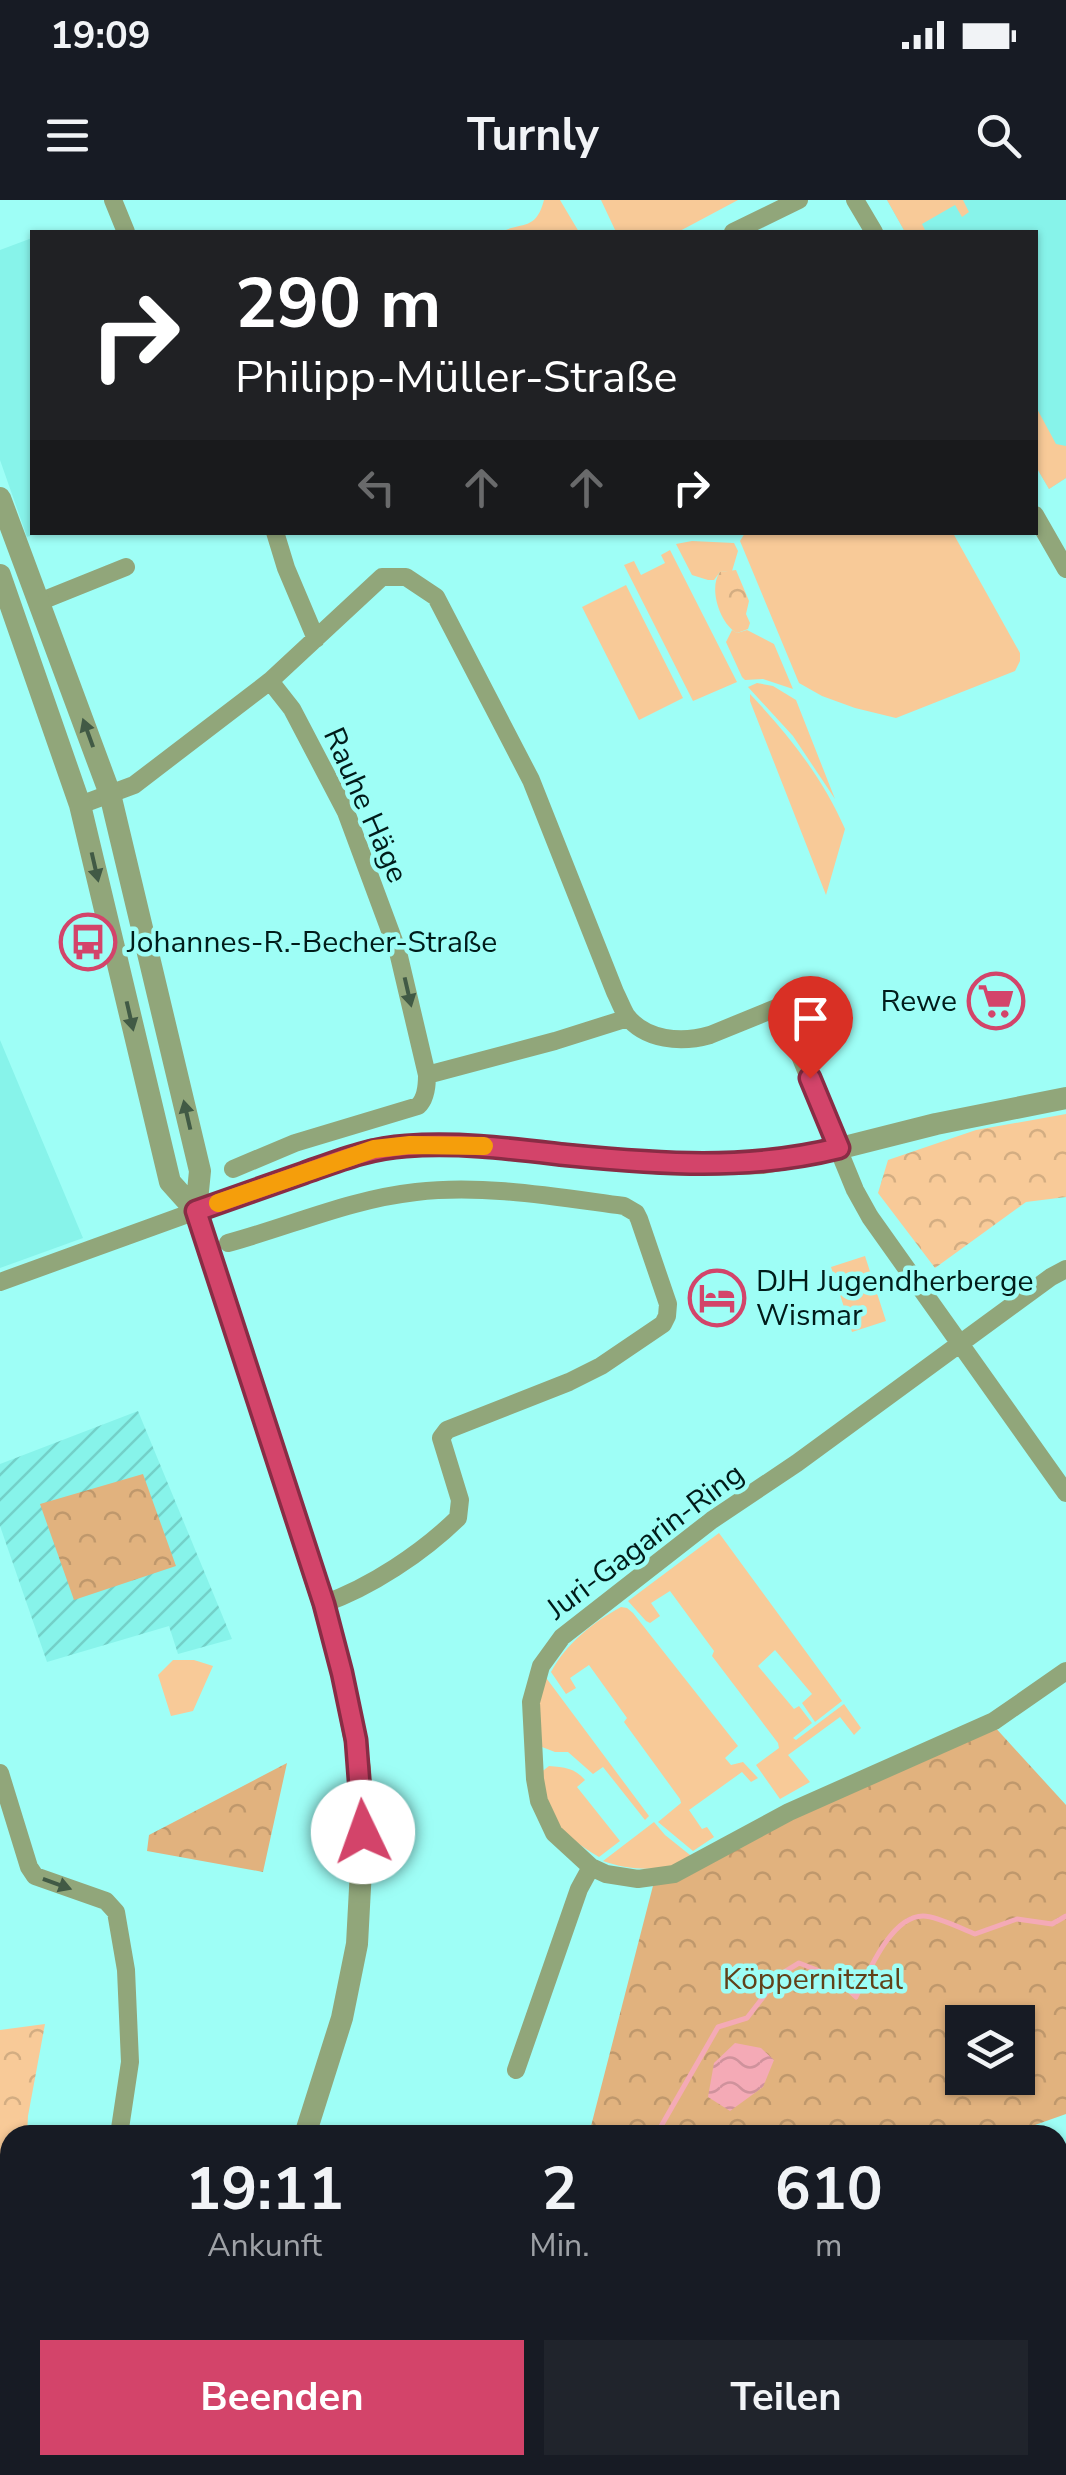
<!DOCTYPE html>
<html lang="de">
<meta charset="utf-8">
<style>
:root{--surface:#171b24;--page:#20242c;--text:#f1f3f6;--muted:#9ea1a6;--accent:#d3446a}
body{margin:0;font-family:"Nunito Sans",sans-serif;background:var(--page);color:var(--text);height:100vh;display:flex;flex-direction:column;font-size:38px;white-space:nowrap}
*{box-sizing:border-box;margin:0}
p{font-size:32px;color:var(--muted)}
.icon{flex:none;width:55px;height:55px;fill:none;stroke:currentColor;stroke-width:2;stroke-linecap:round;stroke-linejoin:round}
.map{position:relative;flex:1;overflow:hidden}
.panel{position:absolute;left:0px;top:1925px;width:1068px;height:350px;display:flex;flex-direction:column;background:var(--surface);border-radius:30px 30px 0 0;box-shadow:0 2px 8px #0004}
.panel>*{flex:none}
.banner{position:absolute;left:30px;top:30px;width:1008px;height:305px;border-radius:0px;box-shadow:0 2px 8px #0004;background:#202124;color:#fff;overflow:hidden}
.controls{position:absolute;left:945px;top:1805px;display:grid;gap:20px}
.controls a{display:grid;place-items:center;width:90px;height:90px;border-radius:0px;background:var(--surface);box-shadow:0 2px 8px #0004;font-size:50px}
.pin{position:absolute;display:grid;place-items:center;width:85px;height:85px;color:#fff;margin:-102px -42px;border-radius:50% 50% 50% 0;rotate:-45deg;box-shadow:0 0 10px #0007}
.pin .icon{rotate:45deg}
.me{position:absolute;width:110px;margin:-55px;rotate:357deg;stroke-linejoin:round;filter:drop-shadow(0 0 8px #0008)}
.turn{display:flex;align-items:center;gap:35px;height:210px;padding:0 40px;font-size:45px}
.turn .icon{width:130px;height:130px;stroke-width:2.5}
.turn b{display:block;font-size:70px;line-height:85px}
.lanes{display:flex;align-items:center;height:95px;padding:0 40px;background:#0003;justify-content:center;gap:50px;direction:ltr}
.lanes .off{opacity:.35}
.eta{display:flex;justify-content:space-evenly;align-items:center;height:170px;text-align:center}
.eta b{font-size:60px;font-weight:700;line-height:70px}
.cta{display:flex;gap:20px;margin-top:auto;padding:20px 40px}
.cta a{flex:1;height:115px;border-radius:0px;background:var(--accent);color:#fff;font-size:40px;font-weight:700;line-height:115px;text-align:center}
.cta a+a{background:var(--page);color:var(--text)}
.status{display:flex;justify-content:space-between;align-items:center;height:70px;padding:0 50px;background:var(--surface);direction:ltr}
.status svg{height:28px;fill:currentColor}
header{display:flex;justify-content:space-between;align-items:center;height:130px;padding:0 40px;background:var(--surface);font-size:45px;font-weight:700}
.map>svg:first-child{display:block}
</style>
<div class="status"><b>19:09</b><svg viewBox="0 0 49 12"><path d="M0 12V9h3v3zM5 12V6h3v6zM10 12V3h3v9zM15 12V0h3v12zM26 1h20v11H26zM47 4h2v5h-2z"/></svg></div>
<header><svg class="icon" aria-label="menu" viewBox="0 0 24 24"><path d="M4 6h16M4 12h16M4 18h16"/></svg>Turnly<svg class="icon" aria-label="search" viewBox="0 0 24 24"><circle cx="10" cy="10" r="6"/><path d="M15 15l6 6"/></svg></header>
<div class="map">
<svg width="1066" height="2275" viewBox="0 0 1066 2275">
<defs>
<pattern id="industrial-furrows" width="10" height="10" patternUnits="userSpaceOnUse" patternTransform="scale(2.5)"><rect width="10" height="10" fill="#87f3ea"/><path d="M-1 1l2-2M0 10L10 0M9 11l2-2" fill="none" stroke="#73d0c8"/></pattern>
<pattern id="forest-crowns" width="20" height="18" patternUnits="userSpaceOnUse" patternTransform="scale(2.5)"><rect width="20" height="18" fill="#e1b27e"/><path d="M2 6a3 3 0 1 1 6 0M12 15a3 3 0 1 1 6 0" fill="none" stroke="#bf986c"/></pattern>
<pattern id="park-crowns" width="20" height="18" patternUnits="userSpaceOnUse" patternTransform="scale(2.5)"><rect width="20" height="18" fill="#f8ca98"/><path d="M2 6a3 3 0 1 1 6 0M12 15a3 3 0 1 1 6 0" fill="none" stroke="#d3ad82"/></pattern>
<pattern id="water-waves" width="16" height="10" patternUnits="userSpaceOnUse" patternTransform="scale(2.5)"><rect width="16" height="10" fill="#f4aab6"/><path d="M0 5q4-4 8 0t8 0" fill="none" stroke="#cf929c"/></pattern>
</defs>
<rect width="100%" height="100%" fill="#9efef6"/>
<path fill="#87f3ea" d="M887,0h179v278l-17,11 -14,-24v-233h-130z
M32,38v294l5,1 -10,4 -27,-77v-210z
M0,840l83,198 -83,30z
M0,2196l10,4v65h139l23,10h-172z"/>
<path fill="url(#industrial-furrows)" d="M138,1211l94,228 -54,15 -9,-28 -122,36 -47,-136v-62z"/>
<path fill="#f8ca98" d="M544,0h16l19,32h-75l-1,-1c21,-9 33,-1 41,-31z
M601,0h137l-60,32h-62z
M887,0h76l6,12 -7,5 -7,-12 -33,19 4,8h-21z
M1035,205l21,39 10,2v32l-17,11 -14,-24z
M745,333h208l67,120v8l-5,10 -119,47 -41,-10 -33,-12 -23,-13 -59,-142z
M692,341l42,2 4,8 -6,20 -12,1 -6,8h-6l-16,-5 -16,-31z
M670,350l67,132 -44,19 -69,-136 10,-4 7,14 24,-12 -4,-8z
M626,385l57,113 -44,22 -57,-113z
M732,430l5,3 10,-3 27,14 19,45 -30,-10 -18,1 -3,-3 -16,-35z
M757,483l16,3 23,14 39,99 -42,-63 -45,-49z
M750,494c38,40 73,84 95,135l-19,66 -76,-194z
M865,1056l21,65 -34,11 -21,-65z
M719,1333l123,168 -27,21 -13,-19 10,-9 -37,-44 -17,16 36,43 5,-3 13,17 -19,15 3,2 48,-36 17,24 -7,7 -14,-18 -52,38 22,27 -30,17 -24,-34 23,-17 -1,-5 -66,-87 2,-5 -44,-60 -19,12 9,13 -10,7 -4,-2 -18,-20z
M621,1407l6,1 6,5 105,133 -13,12 6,7 12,-3 15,16 -7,4 -9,-10 -53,38 13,19 5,-2 7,10 -21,14 -35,-29 23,-19 -1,-4 -56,-77 3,-4 -38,-53 -19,13 6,10 -10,6 -15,-22c16,-29 41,-49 70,-65z
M173,1460h21l19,6 -20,45 -22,5 -13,-41z
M544,1475l105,141 -4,4 -42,-53 -10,7 -25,-22h-13l-13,-5 -7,-30z
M549,1566c15,1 26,2 36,14l-8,7 43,54 -21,16c-38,-23 -54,-39 -59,-84z
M654,1622l11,13 30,24c-29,12 -62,13 -92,2z"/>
<path fill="url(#forest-crowns)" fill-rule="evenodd" d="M143,1274l33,92 -102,34 -34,-96z
M993,1525l73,80v309l-59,21h-298l-2,-3 -3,3h-120l6,-5 65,-252zM962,1822h56v56h-56z
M287,1563l-24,109 -116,-21 2,-16z"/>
<path fill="url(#park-crowns)" d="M736,370l13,31 -3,13 4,9 -2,6 -11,4c-17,-9 -29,-45 -17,-61z
M1066,914v83l-40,5 -91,66 -57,-75 10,-33 88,-30z
M45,1824l-17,92 -1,19h-17v232l-10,-4v-333z"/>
<path fill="url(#water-waves)" d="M735,1843l26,5 13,12 -11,27 -33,24 -22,-14 6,-34z"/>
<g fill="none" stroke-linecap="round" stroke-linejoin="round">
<path stroke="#f4aab6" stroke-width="5" d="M656,1935l62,-108 29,-9 34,-44 18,-11 36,14 21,20c12,-24 35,-81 67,-81 14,0 39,13 52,18l42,-15 35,5 14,-8
M0,2126l10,4"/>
<path stroke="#91a67a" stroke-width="18" d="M113,0l13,32
M855,0l19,32
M733,32l66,-32
M1035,315l31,54
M275,332l11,36 30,71
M39,402l87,-35
M80,605l54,-20 136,-104 112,-104h24l30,20 95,183 84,212c4,8 7,16 11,23 19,26 56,28 84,20l113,-46
M780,807l75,183 15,27 196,276
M427,875l128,-34 73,-23
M233,969l62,-26 123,-37c8,-7 9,-20 9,-31l-29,-123 -52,-140 -54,-103 -22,-28
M228,1043c63,-17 123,-44 188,-51 68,-8 140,5 208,14l12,7 3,6 29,85 -1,12 -4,8 -62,42 -32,16 -122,48 -6,8 19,62 -2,18c-36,35 -87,69 -135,86
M1066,1069l-15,8 -254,186 -85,57 -150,117 -21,29 -10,36 4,77 4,22 15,32 37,34 15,7 32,5 36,-5 115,-62 205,-91 72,-50
M0,1082l196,-71
M0,1573l29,94 6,9 71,25 10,11 10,58 4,92 -11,73
M516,1870l63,-181 12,-22
M1058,2018l8,-6
M1058,2209l8,-7
M1058,2264l8,5
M868,2265l6,10
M164,2275l5,-10
M542,2275l7,-10
M676,2275l5,-10
M752,2275l10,-10"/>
<path stroke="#91a67a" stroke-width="22" d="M0,298l110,296 90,377 -4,40 127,393 19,69 18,96 3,63 -6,112 -15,74 -37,117
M0,375l80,230 90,377 26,29
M196,1011l178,-62 73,-5 51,3 166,17 33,1 66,-2 54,-9 119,-30 130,-26
M0,2175l10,4
M225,2265l25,10"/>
</g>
<defs><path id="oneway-solid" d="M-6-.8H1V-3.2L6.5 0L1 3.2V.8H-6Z" transform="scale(2.5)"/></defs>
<g fill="#415a45">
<use href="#oneway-solid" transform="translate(88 533) rotate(-110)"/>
<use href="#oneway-solid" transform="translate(95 667) rotate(77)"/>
<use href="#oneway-solid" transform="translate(408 792) rotate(77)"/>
<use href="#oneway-solid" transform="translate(130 816) rotate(77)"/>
<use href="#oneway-solid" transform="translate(187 915) rotate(-103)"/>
<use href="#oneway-solid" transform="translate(57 1684) rotate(20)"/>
</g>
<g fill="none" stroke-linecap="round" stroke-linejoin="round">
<g stroke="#892c45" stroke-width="25">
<path id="route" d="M363,1632l-7,-92 -14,-67 -18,-69 -128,-393c36,-13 72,-25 108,-38 34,-12 66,-25 102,-27 54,-4 107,3 160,9 93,9 181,16 273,-7l-29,-70"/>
</g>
<use href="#route" stroke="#d3446a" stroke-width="18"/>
<path stroke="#f59e0b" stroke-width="18" d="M218,1003l156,-54 36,-4 74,1"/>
</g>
<defs>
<g id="bus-ring" transform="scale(2.875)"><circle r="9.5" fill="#9efef6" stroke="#d3446a" stroke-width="1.5"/><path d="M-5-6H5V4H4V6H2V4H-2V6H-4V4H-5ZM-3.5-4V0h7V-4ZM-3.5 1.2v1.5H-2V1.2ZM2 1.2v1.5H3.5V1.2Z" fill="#d3446a"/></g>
<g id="supermarket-ring" transform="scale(2.875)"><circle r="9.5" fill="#9efef6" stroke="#d3446a" stroke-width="1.5"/><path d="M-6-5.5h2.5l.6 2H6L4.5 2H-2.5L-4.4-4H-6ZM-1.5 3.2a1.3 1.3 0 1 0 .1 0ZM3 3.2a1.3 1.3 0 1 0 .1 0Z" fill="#d3446a"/></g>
<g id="hotel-ring" transform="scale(2.875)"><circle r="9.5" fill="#9efef6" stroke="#d3446a" stroke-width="1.5"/><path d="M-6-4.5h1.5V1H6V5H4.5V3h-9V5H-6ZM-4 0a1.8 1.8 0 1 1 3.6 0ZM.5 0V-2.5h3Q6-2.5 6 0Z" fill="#d3446a"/></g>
</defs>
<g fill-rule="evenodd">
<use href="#bus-ring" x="88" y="742"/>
<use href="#supermarket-ring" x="996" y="801"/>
<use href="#hotel-ring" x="717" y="1098"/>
</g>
<g text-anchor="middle" stroke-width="9" stroke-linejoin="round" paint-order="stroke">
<g font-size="30" fill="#001c1a" stroke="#9efef6">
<text transform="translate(366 605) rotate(66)" y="10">Rauhe Häge</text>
<text transform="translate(645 1341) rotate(-37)" y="10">Juri-Gagarin-Ring</text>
</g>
<g font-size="30" fill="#001c1a" stroke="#9efef6" text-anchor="start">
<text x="127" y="752">Johannes-R.-Becher-Straße</text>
<text x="957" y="811" text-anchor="end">Rewe</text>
<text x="756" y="1091">DJH Jugendherberge<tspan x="756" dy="34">Wismar</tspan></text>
</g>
<g font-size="30" fill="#614119" stroke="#9efef6">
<text x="813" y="1789">Köppernitztal</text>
</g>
</g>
</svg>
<div class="controls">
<a><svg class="icon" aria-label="layers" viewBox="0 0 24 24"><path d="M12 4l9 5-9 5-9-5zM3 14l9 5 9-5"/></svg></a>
</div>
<div class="pin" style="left:810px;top:878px;background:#d93025"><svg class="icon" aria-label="arrive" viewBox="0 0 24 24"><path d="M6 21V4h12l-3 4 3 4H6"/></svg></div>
<svg class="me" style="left:363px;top:1632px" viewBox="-20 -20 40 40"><circle r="19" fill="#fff"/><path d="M0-13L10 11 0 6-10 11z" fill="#d3446a"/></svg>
<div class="banner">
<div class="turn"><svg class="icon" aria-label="right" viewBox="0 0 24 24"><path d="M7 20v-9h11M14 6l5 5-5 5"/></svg><div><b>290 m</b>Philipp-Müller-Straße</div></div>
<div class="lanes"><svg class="icon off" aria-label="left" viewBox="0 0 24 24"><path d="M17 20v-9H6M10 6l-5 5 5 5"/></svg><svg class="icon off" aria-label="ahead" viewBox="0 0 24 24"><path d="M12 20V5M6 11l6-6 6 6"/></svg><svg class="icon off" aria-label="ahead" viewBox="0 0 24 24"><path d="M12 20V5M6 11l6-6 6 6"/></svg><svg class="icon" aria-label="right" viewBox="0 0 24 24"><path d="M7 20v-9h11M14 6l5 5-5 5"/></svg></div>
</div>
<section class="panel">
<div class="eta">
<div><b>19:11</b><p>Ankunft</p></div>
<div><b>2</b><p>Min.</p></div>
<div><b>610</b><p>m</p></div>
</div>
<div class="cta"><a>Beenden</a><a>Teilen</a></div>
</section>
</div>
